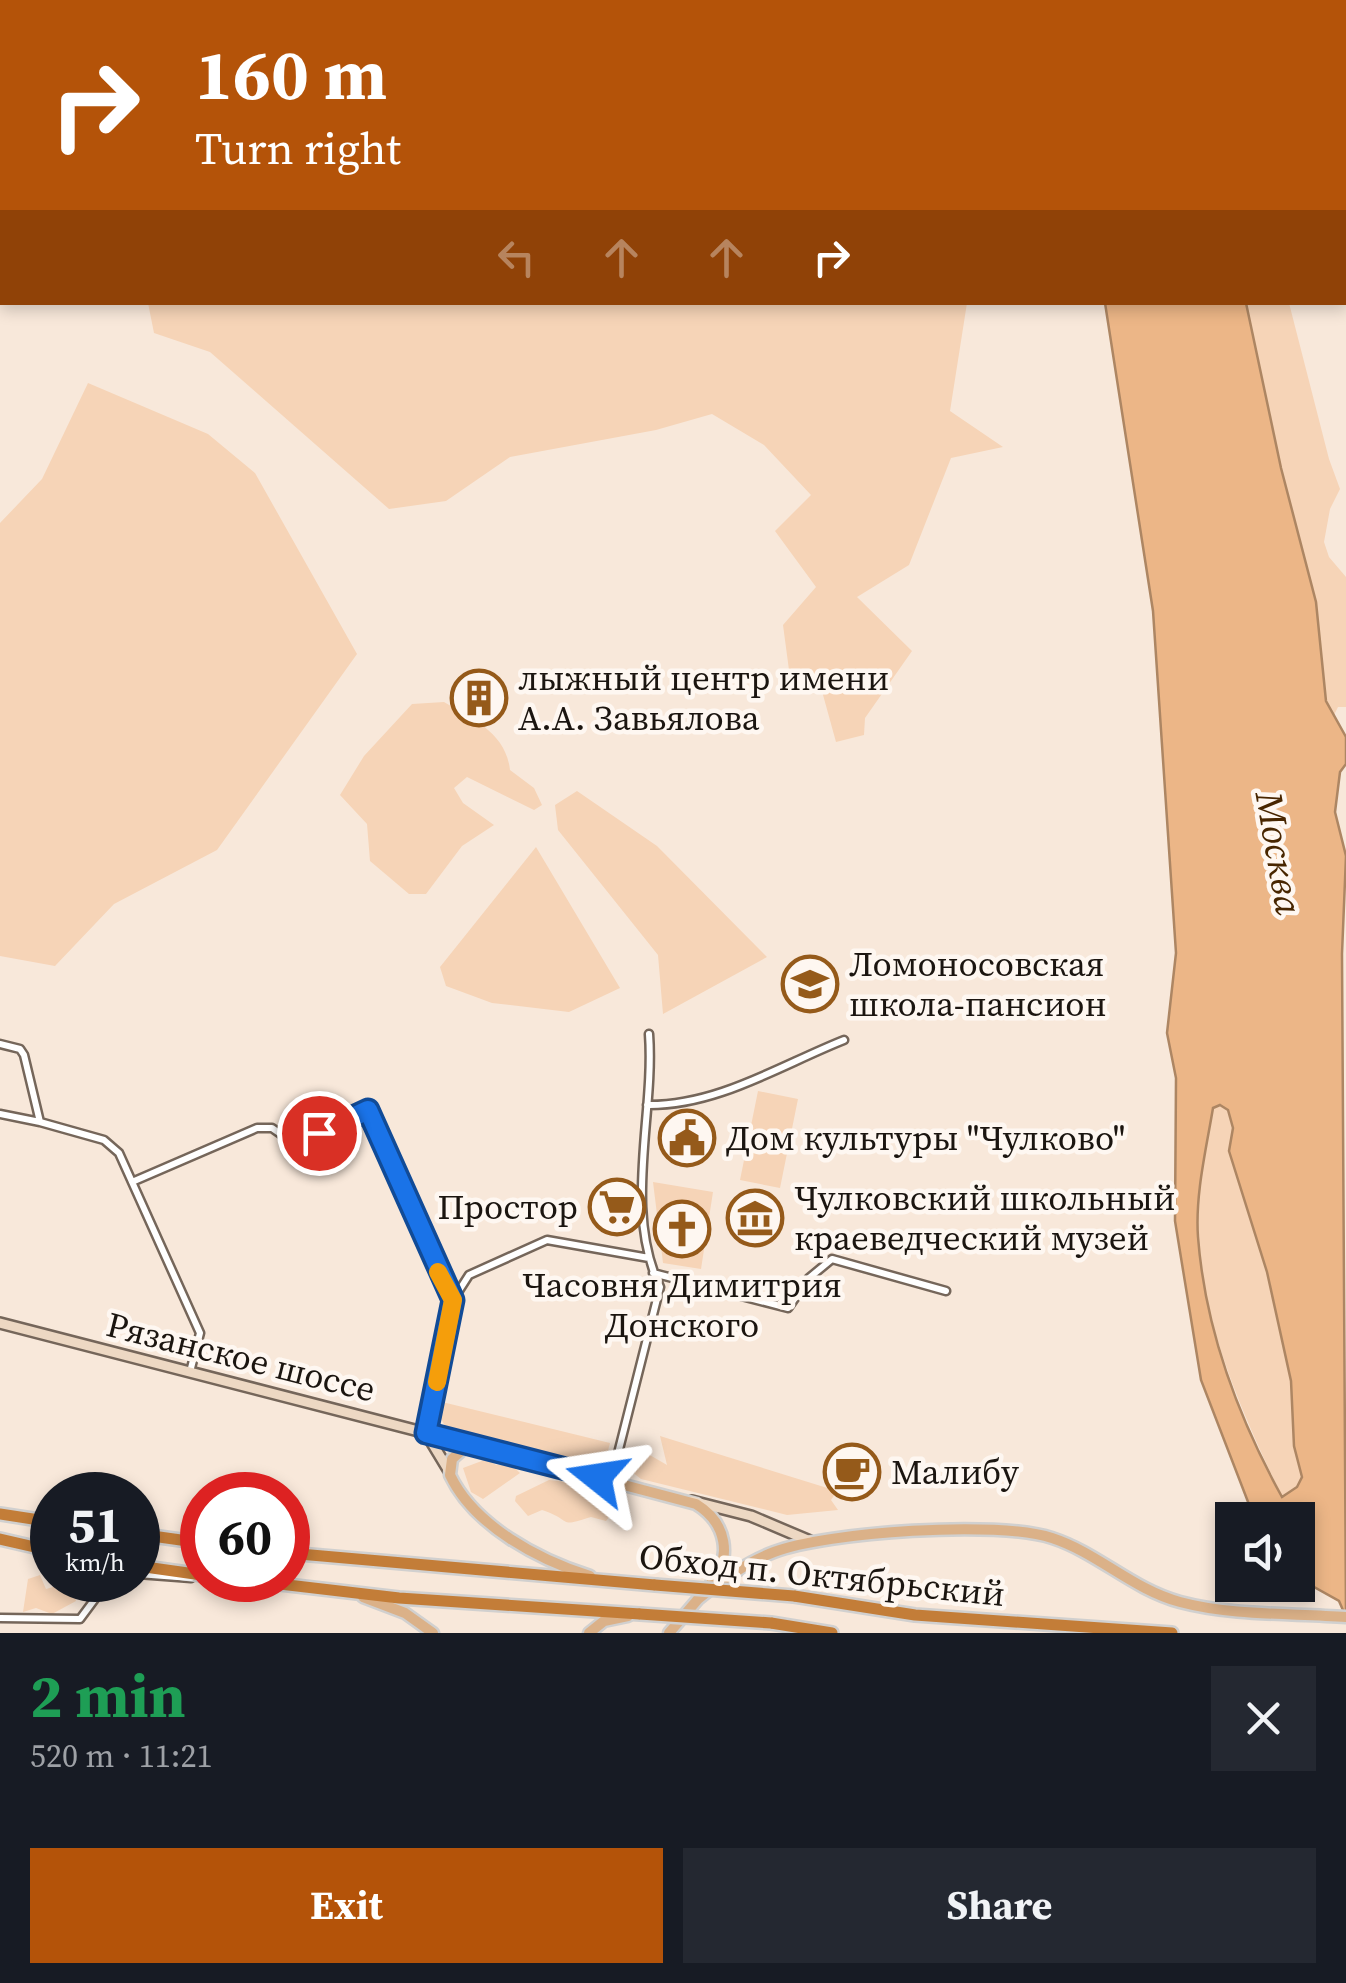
<!DOCTYPE html>
<meta charset="utf-8">
<style>
:root{--surface:#171b24;--page:#242831;--text:#f1f3f6;--muted:#9ea1a6;--accent:#b45309}
body{margin:0;font-family:"Source Serif 4",serif;background:var(--page);color:var(--text);height:100vh;display:flex;flex-direction:column;font-size:38px;white-space:nowrap}
*{box-sizing:border-box;margin:0}
p{font-size:32px;color:var(--muted)}
.icon{flex:none;width:55px;height:55px;fill:none;stroke:currentColor;stroke-width:2;stroke-linecap:round;stroke-linejoin:round}
.map{position:relative;height:1633px;overflow:hidden}
.drawer{display:flex;flex-direction:column;background:var(--surface);flex:1}
.drawer>*{flex:none}
.hud{position:absolute;left:0px;top:0px;width:1348px;height:305px;box-shadow:0 5px 15px #0003;background:#b45309;color:#fff;overflow:hidden}
.tools{position:absolute;left:1215px;top:1502px;display:grid;gap:20px}
.tools a{display:grid;place-items:center;width:100px;height:100px;border-radius:0px;background:var(--surface);box-shadow:0 5px 15px #0003;font-size:50px}
.speed{position:absolute;left:30px;top:1472px;display:flex;gap:20px;font-size:50px;font-weight:700;text-align:center}
.speed>*{display:grid;place-content:center;width:130px;height:130px;border-radius:50%;background:var(--surface);box-shadow:0 5px 15px #0003;line-height:1}
.speed small{font-size:25px;font-weight:400}
.speed .limit{border:15px solid #d22;background:#fff;color:#111}
.pin{position:absolute;display:grid;place-items:center;width:85px;height:85px;color:#fff;margin:-42px;border:5px solid #fff;border-radius:50%;box-shadow:0 2px 10px #0007}
.me{position:absolute;width:110px;margin:-55px;rotate:285deg;stroke-linejoin:round;filter:drop-shadow(0 0 8px #0008)}
.turn{display:flex;align-items:center;gap:35px;height:210px;padding:0 30px;font-size:45px}
.turn .icon{width:130px;height:130px;stroke-width:2.5}
.turn b{display:block;font-size:70px;line-height:85px}
.lanes{display:flex;align-items:center;height:95px;padding:0 30px;background:#0003;justify-content:center;gap:50px;direction:ltr}
.lanes .off{opacity:.35}
.round{display:grid;place-items:center;flex:none;width:105px;height:105px;border-radius:0px;background:var(--page)}
.summary{display:flex;align-items:center;justify-content:space-between;height:170px;padding:0 30px}
h1{font-size:60px;font-weight:700;line-height:75px;color:#1e9e55}
.button{display:flex;gap:20px;margin-top:auto;padding:20px 30px}
.button a{flex:1;height:115px;border-radius:0px;background:var(--accent);color:#fff;font-size:40px;font-weight:700;line-height:115px;text-align:center}
.button a+a{background:var(--page);color:var(--text)}
.map>svg:first-child{display:block}
</style>
<div class="map">
<svg width="1346" height="1633" viewBox="0 0 1346 1633">
<rect width="100%" height="100%" fill="#f8e8da"/>
<path fill="#f6d4b7" d="M261,0h740l1,2h-742z
M148,303h819l-17,108 53,36 -52,11 -42,107 -52,32 55,54 -47,67 -1,17 -28,7 -16,-58 -31,-14 -6,-45 33,-38 -41,-56 36,-36 -47,-50 -52,-31 -56,16 -146,27 -64,44 -57,8 -179,-157 -56,-19z
M1246,303h43l40,156 11,30 -10,20 -6,33 5,15 17,20v130h-8l-5,10 -7,-16 -10,-99 -35,-134z
M88,383l120,51 47,39 102,181 -140,196 -103,54 -59,62 -55,-10v-433l42,-44z
M444,702c29,17 62,31 66,68l24,18 8,17 -8,5 -67,-33 -13,11 9,15 31,22 -32,21 -36,48h-17l-39,-33 -3,-37 -27,-29 24,-39 48,-52z
M577,791l80,55 110,111 -104,57 -5,-59 -100,-125 -3,-25z
M536,847l84,141 -51,24 -77,-9 -46,-17 -6,-19z
M758,1091l40,8 -18,89 -40,-8z
M1220,1105l8,4 5,19 -4,23 38,121 24,109 3,65 8,31 -5,10 -15,10c-40,-85 -77,-166 -84,-260 -3,-43 8,-87 15,-129z
M653,1182l60,10 -12,77 -38,-6z
M438,1401l172,42 -5,19 -9,7 -151,-43 -7,-13z
M660,1436l177,55 -6,9 7,10 -51,5 -146,-36 -14,-11 3,-10 18,-4 19,11z
M487,1459l9,6h15l9,8 -37,26 -12,-7 -8,-24z
M549,1480l33,4 37,20 -13,17 -15,-4c-35,11 -16,4 -49,-7l-14,6 -13,-15 1,-5z
M40,1575l6,14 14,-4 14,8 2,8 -24,13 -16,-6 -13,4 5,-33z"/>
<path fill="#ecb687" stroke="#ad8663" stroke-width="2.5" fill-rule="evenodd" d="M1105,303h141l35,165 35,134 10,99 20,36v27l-6,8 -5,40 11,44 -4,98 4,663 -7,-16 -41,-23v-58h-43l-54,-140 -26,-159 1,-143 -9,-45 9,-80 -23,-342zM1220,1105l8,5 5,18 -4,23 38,121 24,109 3,65 8,31 -5,10 -15,10c-44,-80 -77,-168 -84,-260 -3,-42 8,-87 15,-129z"/>
<g fill="none" stroke-linecap="round" stroke-linejoin="round">
<g stroke="#75665a" stroke-width="11">
<path id="street" d="M0,1044l20,5 4,6 16,67 64,18 15,13 81,180 -10,39
M647,1105c70,1 134,-40 197,-65
M0,1114l40,8
M132,1182l125,-54h15l23,16 73,-35 85,191
M653,1273l135,35 21,-30 23,-19 114,32
M426,1433l27,-133 16,-25 78,-35 102,18
M611,1481l49,-194c-37,-78 -5,-172 -11,-253
M138,1574l53,4
M0,1618l80,1 29,-39"/>
</g>
<g stroke="#75665a" stroke-width="14">
<path id="secondary" d="M0,1323l469,121
M426,1433l23,38
M692,1501l59,15 59,25"/>
</g>
<g stroke="#d1d0cf" stroke-width="15">
<path id="primary" d="M590,1576c-51,-16 -116,-50 -140,-101l2,-16 17,-15 227,60c31,19 37,54 14,81
M363,1597l42,16 28,20
M697,1600c23,-19 48,-37 77,-48 52,-20 225,-32 278,-14 46,15 80,51 128,64 52,14 112,11 166,15
M589,1633l15,-12 24,-5
M669,1633l30,-35"/>
</g>
<g stroke="#d1d0cf" stroke-width="16">
<path id="highway" d="M0,1514l52,8
M138,1534l64,9
M0,1539l52,12
M288,1553l367,32
M138,1566l64,9
M246,1580l153,18 241,16
M794,1596l121,19 257,18
M771,1623l61,10"/>
</g>
<use href="#street" stroke="#fff" stroke-width="6"/>
<use href="#secondary" stroke="#edd8c3" stroke-width="9"/>
<use href="#primary" stroke="#dbb188" stroke-width="10"/>
<use href="#highway" stroke="#c37d38" stroke-width="11"/>
<g stroke="#d1d0cf" stroke-width="16" stroke-linecap="butt">
<path id="highway-bridge" d="M655,1585l139,11
M640,1614l131,9"/>
</g>
<use href="#highway-bridge" stroke="#c37d38" stroke-width="11"/>
</g>
<g fill="none" stroke-linecap="round" stroke-linejoin="round">
<g stroke="#114b97" stroke-width="25">
<path id="route" d="M319,1133l49,-23 85,190 -27,133 171,44"/>
</g>
<use href="#route" stroke="#1a73e8" stroke-width="18"/>
<path stroke="#f59e0b" stroke-width="18" d="M437,1382l16,-82 -15,-28"/>
</g>
<defs>
<g id="building-ring" transform="scale(2.875)"><circle r="9.5" fill="#fef7f1" stroke="#955a1a" stroke-width="1.5"/><path d="M-4-6H4V6H1V3H-1V6H-4ZM-2.5-4.3h1.7v1.8h-1.7ZM.8-4.3h1.7v1.8H.8ZM-2.5-1h1.7V.8h-1.7ZM.8-1h1.7V.8H.8Z" fill="#955a1a"/></g>
<g id="school-ring" transform="scale(2.875)"><circle r="9.5" fill="#fef7f1" stroke="#955a1a" stroke-width="1.5"/><path d="M0-5L7-2L0 1L-7-2ZM-4 1L0 2.5L4 1V4Q0 6-4 4Z" fill="#955a1a"/></g>
<g id="civic-ring" transform="scale(2.875)"><circle r="9.5" fill="#fef7f1" stroke="#955a1a" stroke-width="1.5"/><path d="M-.6-6.5H3V-4.5H.6V-3L4-1V1h2V6H-6V1h2V-1L-.6-3ZM-1.2 2.5V6h2.4V2.5Z" fill="#955a1a"/></g>
<g id="supermarket-ring" transform="scale(2.875)"><circle r="9.5" fill="#fef7f1" stroke="#955a1a" stroke-width="1.5"/><path d="M-6-5.5h2.5l.6 2H6L4.5 2H-2.5L-4.4-4H-6ZM-1.5 3.2a1.3 1.3 0 1 0 .1 0ZM3 3.2a1.3 1.3 0 1 0 .1 0Z" fill="#955a1a"/></g>
<g id="museum-ring" transform="scale(2.875)"><circle r="9.5" fill="#fef7f1" stroke="#955a1a" stroke-width="1.5"/><path d="M0-6L6-3V-2H-6V-3ZM-5-1h2V3h-2ZM-1-1h2V3h-2ZM3-1h2V3H3ZM-6 4H6V6H-6Z" fill="#955a1a"/></g>
<g id="church-ring" transform="scale(2.875)"><circle r="9.5" fill="#fef7f1" stroke="#955a1a" stroke-width="1.5"/><path d="M-1.2-6h2.4v3.5h3.3v2.4h-3.3V6h-2.4V-.1h-3.3v-2.4h3.3Z" fill="#955a1a"/></g>
<g id="cafe-ring" transform="scale(2.875)"><circle r="9.5" fill="#fef7f1" stroke="#955a1a" stroke-width="1.5"/><path d="M-5.5-4.5H6V0H3Q3 3.5 0 3.5H-2.5Q-5.5 3.5-5.5 0ZM3-3.2v2h1.7v-2ZM-6 4.5H4V6H-6Z" fill="#955a1a"/></g>
</defs>
<g fill-rule="evenodd">
<use href="#building-ring" x="479" y="698"/>
<use href="#school-ring" x="810" y="984"/>
<use href="#civic-ring" x="687" y="1138"/>
<use href="#supermarket-ring" x="617" y="1207"/>
<use href="#museum-ring" x="755" y="1218"/>
<use href="#church-ring" x="682" y="1229"/>
<use href="#cafe-ring" x="852" y="1472"/>
</g>
<g text-anchor="middle" stroke-width="9" stroke-linejoin="round" paint-order="stroke">
<g font-size="35" fill="#1b1510" stroke="#fef7f1" text-anchor="start">
<text x="518" y="690">лыжный центр имени<tspan x="518" dy="40">А.А. Завьялова</tspan></text>
<text x="849" y="976">Ломоносовская<tspan x="849" dy="40">школа-пансион</tspan></text>
<text x="726" y="1150">Дом культуры "Чулково"</text>
<text x="794" y="1210">Чулковский школьный<tspan x="794" dy="40">краеведческий музей</tspan></text>
<text x="578" y="1219" text-anchor="end">Простор</text>
<text x="682" y="1297" text-anchor="middle">Часовня Димитрия<tspan x="682" dy="40">Донского</tspan></text>
<text x="891" y="1484">Малибу</text>
</g>
<g font-size="35" fill="#1b1510" stroke="#fef7f1">
<text transform="translate(241 1357) rotate(14)" y="12">Рязанское шоссе</text>
<text transform="translate(822 1575) rotate(6)" y="12">Обход п. Октябрьский</text>
</g>
<g font-size="38" font-style="italic" fill="#482600" stroke="#fef7f1">
<text transform="translate(1279 853) rotate(80)" y="13">Москва</text>
</g>
</g>
</svg>
<div class="tools">
<a><svg class="icon" aria-label="sound" viewBox="0 0 24 24"><path d="M4 9h4l5-4v14l-5-4H4zM17 9q2 3 0 6"/></svg></a>
</div>
<div class="speed"><div>51<small>km/h</small></div><div class="limit">60</div></div>
<div class="pin" style="left:319px;top:1133px;background:#d93025"><svg class="icon" aria-label="arrive" viewBox="0 0 24 24"><path d="M6 21V4h12l-3 4 3 4H6"/></svg></div>
<svg class="me" style="left:597px;top:1477px" viewBox="-20 -20 40 40"><path d="M0-17L14 15 0 8-14 15z" fill="#1a73e8" stroke="#fff" stroke-width="4"/></svg>
<div class="hud">
<div class="turn"><svg class="icon" aria-label="right" viewBox="0 0 24 24"><path d="M7 20v-9h11M14 6l5 5-5 5"/></svg><div><b>160 m</b>Turn right</div></div>
<div class="lanes"><svg class="icon off" aria-label="left" viewBox="0 0 24 24"><path d="M17 20v-9H6M10 6l-5 5 5 5"/></svg><svg class="icon off" aria-label="ahead" viewBox="0 0 24 24"><path d="M12 20V5M6 11l6-6 6 6"/></svg><svg class="icon off" aria-label="ahead" viewBox="0 0 24 24"><path d="M12 20V5M6 11l6-6 6 6"/></svg><svg class="icon" aria-label="right" viewBox="0 0 24 24"><path d="M7 20v-9h11M14 6l5 5-5 5"/></svg></div>
</div>
</div>
<section class="drawer">
<div class="summary"><div><h1>2 min</h1><p>520 m · 11:21</p></div><a class="round"><svg class="icon" aria-label="close" viewBox="0 0 24 24"><path d="M6 6l12 12M18 6L6 18"/></svg></a></div>
<div class="button"><a>Exit</a><a>Share</a></div>
</section>
